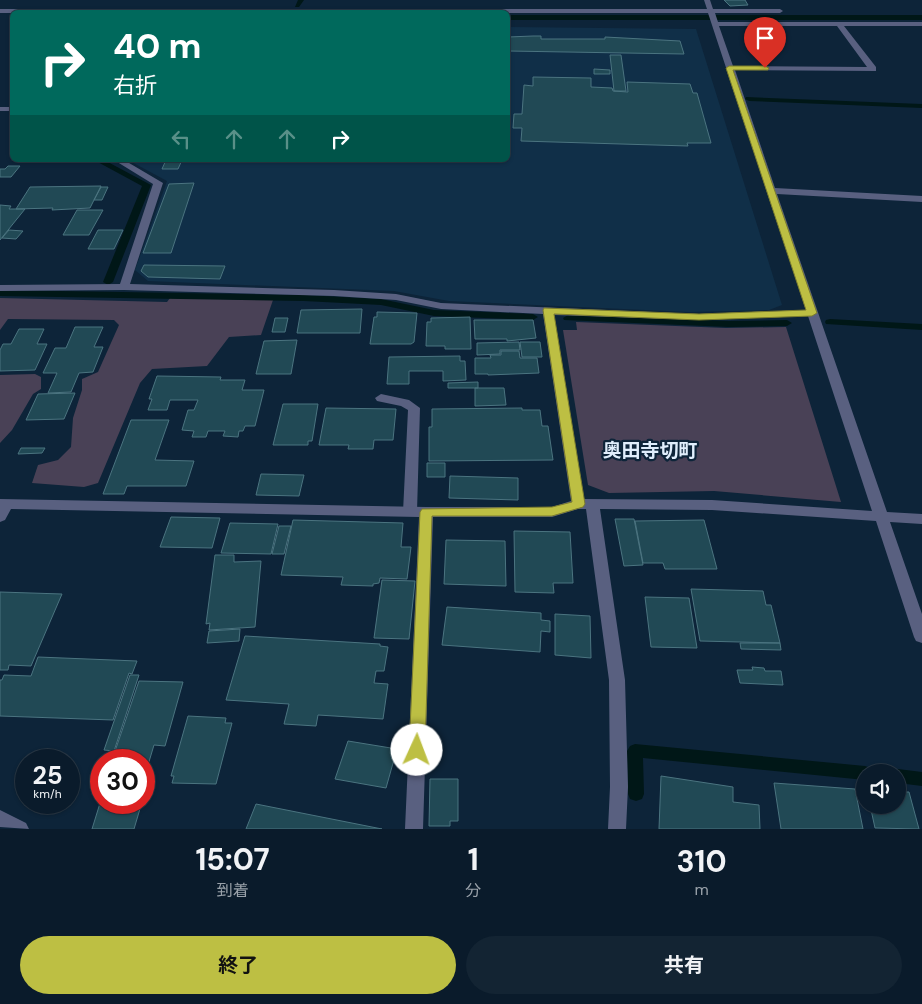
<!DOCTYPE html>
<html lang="ja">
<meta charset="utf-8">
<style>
:root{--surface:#0a1b2b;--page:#132433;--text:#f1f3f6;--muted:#99a1a9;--line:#2a3947;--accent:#bdbf43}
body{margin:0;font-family:"DM Sans","Noto Sans JP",sans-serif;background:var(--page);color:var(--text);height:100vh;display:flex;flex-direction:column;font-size:19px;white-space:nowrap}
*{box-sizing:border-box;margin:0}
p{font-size:16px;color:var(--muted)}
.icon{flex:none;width:28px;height:28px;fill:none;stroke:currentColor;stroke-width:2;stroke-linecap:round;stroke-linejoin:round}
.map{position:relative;height:829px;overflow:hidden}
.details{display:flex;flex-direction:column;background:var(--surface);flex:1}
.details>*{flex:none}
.hud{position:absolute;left:10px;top:10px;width:500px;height:152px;border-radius:8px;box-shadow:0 1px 4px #0004,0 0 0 1px var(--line);background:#00695c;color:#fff;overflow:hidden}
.fabs{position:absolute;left:856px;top:764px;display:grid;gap:10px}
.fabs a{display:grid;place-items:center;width:50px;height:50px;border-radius:50%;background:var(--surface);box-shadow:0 1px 4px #0004,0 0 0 1px var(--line);font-size:25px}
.speed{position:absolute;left:15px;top:749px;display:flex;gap:10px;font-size:25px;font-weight:700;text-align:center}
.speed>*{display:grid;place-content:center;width:65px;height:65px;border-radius:50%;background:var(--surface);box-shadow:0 1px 4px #0004,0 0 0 1px var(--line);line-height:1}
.speed small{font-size:12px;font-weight:400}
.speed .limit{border:8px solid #d22;background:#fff;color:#111}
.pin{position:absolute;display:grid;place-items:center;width:42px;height:42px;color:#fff;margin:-51px -21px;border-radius:50% 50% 50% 0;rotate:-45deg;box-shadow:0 0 5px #0007}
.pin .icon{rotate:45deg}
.me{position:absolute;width:55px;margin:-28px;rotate:2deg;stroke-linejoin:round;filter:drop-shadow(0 0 4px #0008)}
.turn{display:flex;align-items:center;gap:18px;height:105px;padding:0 20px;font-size:22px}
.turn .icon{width:65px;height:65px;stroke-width:2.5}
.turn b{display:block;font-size:35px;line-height:42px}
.lanes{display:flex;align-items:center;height:48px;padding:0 20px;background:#0003;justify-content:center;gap:25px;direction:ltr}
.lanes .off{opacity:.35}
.eta{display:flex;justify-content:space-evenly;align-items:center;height:85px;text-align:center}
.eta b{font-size:30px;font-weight:700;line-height:35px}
.primary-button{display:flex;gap:10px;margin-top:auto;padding:10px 20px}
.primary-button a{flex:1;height:58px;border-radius:30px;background:var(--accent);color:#111;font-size:20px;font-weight:700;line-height:58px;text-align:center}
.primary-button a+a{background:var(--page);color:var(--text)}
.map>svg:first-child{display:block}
</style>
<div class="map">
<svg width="922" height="829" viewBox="0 0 922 829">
<rect width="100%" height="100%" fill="#0d2439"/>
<path fill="#102f48" d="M508,27l188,2 86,276 -13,5 -80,2 -240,-11 -55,-10 -246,-10 -13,-11 32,-89 -39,-21h380z"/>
<path fill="#494156" d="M0,298l167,4 3,-4 103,2 -12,35 -32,2 -22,29 -55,3 -12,14 -42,100 -14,4 -52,-4 6,-18 20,-5 13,-13 2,-29 9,-28v-11l16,-7 21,-47 -5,-5 -106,-1 -8,11z
M576,322l150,6 60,-1 55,175 -127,-11 -105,2 -21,-8 -25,-155h14z
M35,374l6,3v12l-8,5 -21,36 -12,13v-68z"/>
<path fill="#001717" d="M508,15h414v5h-414z"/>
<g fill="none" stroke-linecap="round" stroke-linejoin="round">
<path fill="#001717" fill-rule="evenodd" d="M298,0h6l-5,7h-4z
M746,97l176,7v4l-173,-7 -4,-2z
M94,160h10l47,25 -38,97 -5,3 -5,-3 39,-96z
M0,290l304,5 77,4 53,11 99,4 5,3 -5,3 -99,-4 -53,-11 -77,-4 -304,-5z
M568,315l161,6 58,-1 5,3 -5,3 -58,1 -165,-7 -1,-2z
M830,319l92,5v6l-96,-6 -1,-2 1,-2z
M635,744l230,22 6,2 2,4h-8v8l-222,-22 1,36 -2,5 -6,2 -6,-2 -2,-5 -1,-43 3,-5z
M898,769l24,3v14l-24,-3v-11h-6z"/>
</g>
<path fill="#214955" stroke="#4b7480" d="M724,0h21l3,5 -18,1z
M533,36h8v3h64v-2l75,4 4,13 -176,-3v-14z
M610,55h11l5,36h-12z
M594,69l16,1v4h-16z
M533,77l58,1v9l21,1 1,3 15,1 -1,-10 63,2 3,9h4l14,50h-24l1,3 -167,-5 1,-13h-9l1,-14h8l2,-29 9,1z
M166,160h16l-4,9h-16z
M8,166h12l-9,11h-11v-8h5z
M194,183l-23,70h-28l26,-69z
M101,186l-11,22 -38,2 1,-2 -37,1 14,-22z
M101,187h7l-6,13h-8z
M0,205l11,1 -2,3h16l-25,31z
M77,210h26l-14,25h-26z
M9,230l14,1 -7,8 -14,-1z
M98,230h25l-9,19h-26z
M144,265l81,1 -5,13 -72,-2 -7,-6z
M362,309l-2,24h-63l4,-23z
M377,312l40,1 -3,29 -3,2h-41l4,-27h3z
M470,317l1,32h-26v-3h-19l1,-24h4v-4z
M275,318h13l-3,14h-13z
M474,320h59l3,18 -29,3v-2h-32z
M75,327h28l-9,20h9l-10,25 -14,1 -8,19 -23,1 9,-20h-14l12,-25h11z
M19,329h25l-7,15h10l-12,26 -35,1v-21l3,-6h8z
M297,340l-6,34h-35l8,-33z
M519,342l1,8h-20v4l-23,1v-12z
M520,342h20l2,15h-20z
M501,351h18l1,7h17l2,15 -51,2v-1h-13v-16h16l-1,-3h11z
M460,356v5h5l1,19 -23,1v-10h-34v13h-22l2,-27z
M157,376l64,1 -1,3h25l-3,10h22l-9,36h-10l-2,5h-4l-1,6 -15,-1 2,-5h-17l-2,6h-14l2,-6 -12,-1 6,-20h6l4,-10h-28l-3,10h-19l4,-11h-3z
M478,382v6h-30v-5z
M475,388h29l2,17 -31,1z
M75,393l-11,26 -38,1 12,-26z
M283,404h35l-6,37h-4v4h-35z
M326,408l70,1 -3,31h-19l-1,9h-25l1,-4h-30z
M522,408v2h18l2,16h6l5,34 -124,1v-34h3v-18z
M131,420h38l-14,40 39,1 -8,25h-59l-3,8h-21z
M21,448h24l-3,5 -24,1z
M427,463h18v14h-18z
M261,474l43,1 -5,21 -43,-1z
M450,476l68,2v22l-69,-2z
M171,517l49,1 -8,30 -52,-1z
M615,519h19l9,46 -19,1z
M293,520l110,3 -2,24h10l-4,32 -27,-1 -1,5 -6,1v2l-32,-1 2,-8 -62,-2z
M704,520l13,49h-52l-2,-6h-20l-8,-42z
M230,523l48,1 -7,30 -50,-1z
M279,526h12l-7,28h-12z
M514,531l56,1 3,51h-20l1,10 -39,-1z
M446,540l59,1 1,45 -62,-2z
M215,555h19v7l27,-1 -6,66 -46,3 1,-7 -4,1z
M382,580l33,1 -6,58 -35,-1z
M691,589l72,2 3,14h5l9,38 -80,-2z
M0,592l62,2 -31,72 -22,-1 -1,5h-8z
M645,597l44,1 8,50 -46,-1z
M447,607l94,6v7l9,1v11l-9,-1 -1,21 -98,-7z
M555,614l35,2 1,42 -36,-3z
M240,629l-1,12 -32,2 2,-12z
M245,636l135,8v2l8,1 -4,24h-8l-2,12 14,1 -5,35 -65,-4 -2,11 -32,-2 5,-20 -63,-4z
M740,643h40l1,7 -40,-1z
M38,657l99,4 -5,13 -3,-1 -16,47 -113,-4v-36h2l2,-5 27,1z
M752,667l12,1 1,3h16l2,14 -43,-2 -3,-13h16z
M130,675h9l-25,76 -10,-1z
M139,681l44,1 -18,64 -11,-1 -9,30h5l-6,20v-35h-32z
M188,716l38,2 -1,5h7l-16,61 -44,-1 2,-7h-3z
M348,741l49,8 -11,39 -51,-9z
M661,776l72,11v15l26,3 1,24h-101z
M430,779h28v42h-8v5h-21z
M774,783l81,6 8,40h-82z
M898,792h11l10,37 -44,-1 -5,-23h28z
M101,800v2h41l-8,27h-42z
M256,804l126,25h-136z"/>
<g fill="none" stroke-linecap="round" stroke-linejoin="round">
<path fill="#596080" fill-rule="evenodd" d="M381,394l28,6 11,8 -3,104 -2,3h-10l-2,-3 5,-102 -7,-4 -24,-5 -2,-3z"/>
<path fill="#596080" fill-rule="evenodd" d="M704,0h6l3,9h67l3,2 -3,2h-65l3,9h204v4h-78l32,41v4l-141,-1 40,118 147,8v6l-145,-8 110,318 35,2v10l-32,-2 32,92v29l-6,-2 -2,-4 -38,-116 -164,-11 -112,-1 25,171 3,107 -2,42h-18l2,-42 -1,-107 -23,-171h-8l-26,8h-119l-10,312h-18l14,-312 -408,-8 -6,11 -5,2v-23l426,8h126l19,-6 -28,-187 -102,-5 -45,-9 -62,-4 -210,-6 -124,1v-6l120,-1 33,-100 -39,-24h10l39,23 -33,101 204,6 62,4 45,9 258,11 107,-4 -98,-297h-708v-4h707zM719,26h118l30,41 -134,-1zM554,315l145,5 109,-4 64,195 -160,-11 -128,-1z
M0,107h12v4h-12z
M0,810l26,13 3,6 -29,-2z"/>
</g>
<path fill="#bdbf43" stroke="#7b7c2c" d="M765,66l4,2 -1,2h-35l84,243 -5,3 -113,4 -145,-6 31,190 -2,3 -31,9h-120l-7,234 -2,5 -6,2 -5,-2 -3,-5 11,-238 2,-3 130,-2 20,-5 -29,-192 1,-2 155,6 107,-4 -80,-242 3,-2z"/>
<g text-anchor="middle" stroke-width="4.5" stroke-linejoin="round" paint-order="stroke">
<g font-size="19" font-weight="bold" fill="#e0eefc" stroke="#0d2439">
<text x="650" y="457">奥田寺切町</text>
</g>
</g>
</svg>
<div class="fabs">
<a><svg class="icon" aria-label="sound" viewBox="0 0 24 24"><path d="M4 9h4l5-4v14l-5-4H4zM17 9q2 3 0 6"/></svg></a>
</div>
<div class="speed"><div>25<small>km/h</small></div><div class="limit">30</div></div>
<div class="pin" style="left:765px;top:68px;background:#d93025"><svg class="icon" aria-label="arrive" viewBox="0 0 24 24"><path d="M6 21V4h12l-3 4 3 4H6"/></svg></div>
<svg class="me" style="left:417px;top:750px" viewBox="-20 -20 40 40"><circle r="19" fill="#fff"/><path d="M0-13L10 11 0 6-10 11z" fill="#bdbf43"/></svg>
<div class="hud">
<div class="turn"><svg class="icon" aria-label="right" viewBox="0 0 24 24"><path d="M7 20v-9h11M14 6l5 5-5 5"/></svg><div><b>40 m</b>右折</div></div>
<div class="lanes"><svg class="icon off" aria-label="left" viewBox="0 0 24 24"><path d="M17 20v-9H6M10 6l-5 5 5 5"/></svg><svg class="icon off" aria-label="ahead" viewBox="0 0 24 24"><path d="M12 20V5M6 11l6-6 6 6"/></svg><svg class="icon off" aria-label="ahead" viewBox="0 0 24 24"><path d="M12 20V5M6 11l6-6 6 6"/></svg><svg class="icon" aria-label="right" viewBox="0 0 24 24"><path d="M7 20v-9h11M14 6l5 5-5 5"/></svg></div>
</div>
</div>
<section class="details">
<div class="eta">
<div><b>15:07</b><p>到着</p></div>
<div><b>1</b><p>分</p></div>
<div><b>310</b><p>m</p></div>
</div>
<div class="primary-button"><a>終了</a><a>共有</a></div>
</section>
